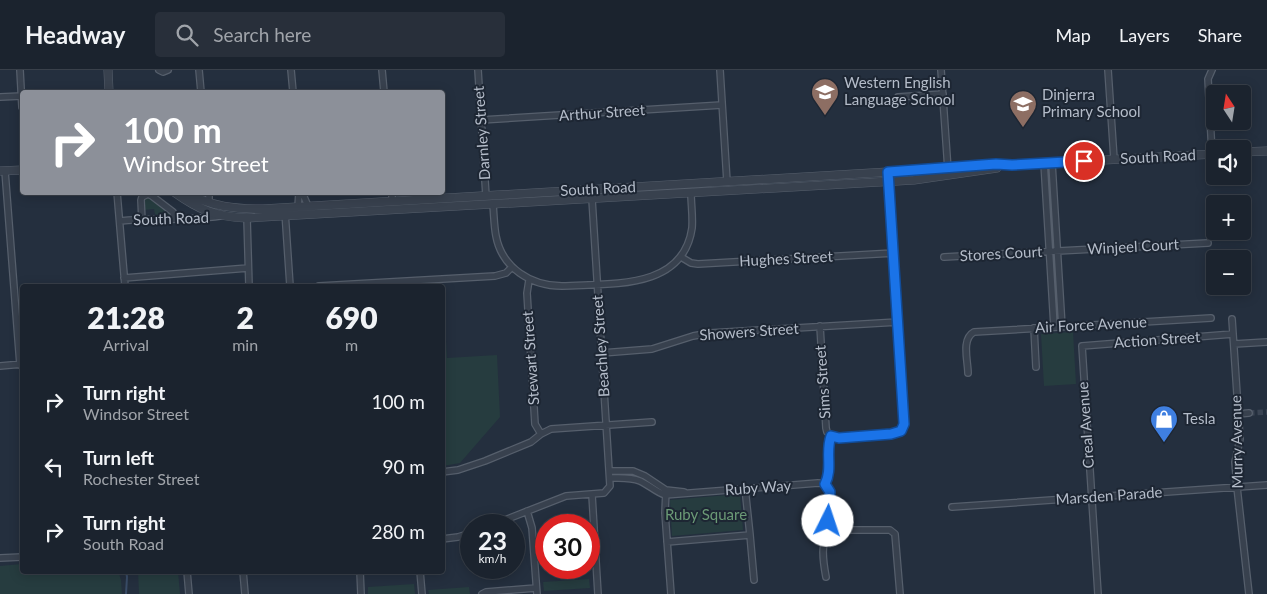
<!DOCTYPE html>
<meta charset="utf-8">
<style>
:root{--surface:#1b232e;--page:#282f3a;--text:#f1f3f6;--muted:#a0a4aa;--line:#39404a}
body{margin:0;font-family:Lato,sans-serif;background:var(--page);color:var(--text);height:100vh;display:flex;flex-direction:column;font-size:19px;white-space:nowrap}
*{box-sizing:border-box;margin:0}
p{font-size:16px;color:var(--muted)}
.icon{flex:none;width:28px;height:28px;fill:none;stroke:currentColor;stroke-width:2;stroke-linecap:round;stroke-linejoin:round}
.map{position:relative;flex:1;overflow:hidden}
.details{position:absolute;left:20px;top:214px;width:425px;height:290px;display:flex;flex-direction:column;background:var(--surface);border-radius:5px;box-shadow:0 2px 12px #0003,0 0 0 1px var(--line)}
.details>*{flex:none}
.guide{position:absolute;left:20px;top:20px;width:425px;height:105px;border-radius:5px;box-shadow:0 2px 12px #0003,0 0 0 1px var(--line);background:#8c9099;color:#fff;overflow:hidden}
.needle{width:32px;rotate:348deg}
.controls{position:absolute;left:1206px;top:15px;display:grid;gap:10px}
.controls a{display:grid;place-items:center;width:45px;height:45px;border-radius:5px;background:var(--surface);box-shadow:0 2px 12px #0003,0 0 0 1px var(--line);font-size:25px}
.speed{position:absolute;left:460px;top:444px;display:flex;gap:10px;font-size:25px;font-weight:700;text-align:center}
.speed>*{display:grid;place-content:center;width:65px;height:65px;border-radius:50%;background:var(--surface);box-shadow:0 2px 12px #0003,0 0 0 1px var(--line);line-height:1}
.speed small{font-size:12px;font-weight:400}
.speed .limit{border:8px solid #d22;background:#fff;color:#111}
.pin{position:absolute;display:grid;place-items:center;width:42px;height:42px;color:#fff;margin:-21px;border:2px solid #fff;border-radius:50%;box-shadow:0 1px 5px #0007}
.me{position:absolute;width:55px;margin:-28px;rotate:4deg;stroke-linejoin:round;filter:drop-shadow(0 0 4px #0008)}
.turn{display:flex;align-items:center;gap:18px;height:105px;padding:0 20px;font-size:22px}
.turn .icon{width:65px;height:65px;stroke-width:2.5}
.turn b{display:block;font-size:35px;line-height:42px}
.eta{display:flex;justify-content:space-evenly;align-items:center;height:85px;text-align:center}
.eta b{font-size:30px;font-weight:800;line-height:35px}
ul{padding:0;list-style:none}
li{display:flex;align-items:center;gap:15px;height:65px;padding:0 20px}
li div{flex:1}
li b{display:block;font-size:19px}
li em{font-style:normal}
header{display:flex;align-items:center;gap:30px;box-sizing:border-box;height:70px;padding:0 25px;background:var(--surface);border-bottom:1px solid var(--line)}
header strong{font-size:24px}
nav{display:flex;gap:28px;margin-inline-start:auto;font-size:18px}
.search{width:350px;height:45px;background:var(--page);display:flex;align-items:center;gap:12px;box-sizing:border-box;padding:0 18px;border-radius:5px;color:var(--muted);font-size:19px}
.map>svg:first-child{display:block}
</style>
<header>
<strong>Headway</strong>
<div class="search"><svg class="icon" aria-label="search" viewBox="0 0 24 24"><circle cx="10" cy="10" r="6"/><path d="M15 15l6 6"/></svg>Search here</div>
<nav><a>Map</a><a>Layers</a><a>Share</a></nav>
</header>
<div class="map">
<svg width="1267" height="524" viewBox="0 0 1267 524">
<rect width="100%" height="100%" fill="#242f3e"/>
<path fill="#263c3f" d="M146,127h3l21,15 1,4 -8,1 -8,-3 -1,-5 -11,1 1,-11z
M443,219l4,69 50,-3 3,62 -40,46 -17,3z
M1073,262l3,52 -32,2 -3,-52z
M740,424l3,36 -71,6 -2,-36z
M22,494v7h96l3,9 1,14h-122v-28z
M138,501h40l2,23h-41z
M589,509l1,9 -46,3 -1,-9z
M414,514l1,10h-47v-7z
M469,517l1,7h-41l-1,-4z"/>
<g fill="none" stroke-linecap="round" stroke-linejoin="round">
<path stroke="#394c67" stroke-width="2" d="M126,501l1,6 -1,17"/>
<path stroke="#3a4453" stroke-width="5.5" stroke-dasharray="5.5 3" stroke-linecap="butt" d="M1249,343l18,-1"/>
<g stroke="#565f6c" stroke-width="8">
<path id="minor" d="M20,0l2,37
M159,0l4,2 5,-2
M199,0l2,22
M291,0l2,22
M382,0l2,22
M478,0l8,126
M720,0l7,112
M941,0l7,100
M1108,0l6,89
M1212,0l-4,9 4,75
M0,27l22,-1
M898,27l45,-3
M481,50l241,-15
M1044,93l10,164
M1052,93l10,164
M5,101l15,194
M117,122l8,94
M209,122v11
M302,122l6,14
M392,122v9
M493,135c1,10 1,21 3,31 6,32 35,50 66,50 47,-3 121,5 130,-58 1,-12 -1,-24 -1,-35
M298,137l1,-15
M285,142l5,74
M247,148l2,68
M120,151c33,-3 66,0 100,-5
M142,151l-1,-21 1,-3 6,-3 4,2 21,16 1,6
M681,187l10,6 7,1 196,-11
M944,187l264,-14
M124,208l124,-10
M529,210l-2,13 8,131 6,10
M319,216l176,-10 11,-3 6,-6
M1232,249l8,120 -5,23 2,25 12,107
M820,256l6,102 1,4 4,4
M1034,258l2,39
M1234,274l33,-2
M602,283l50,-4 41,-13 17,-3 188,-11
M0,296l22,-2
M968,303c0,-12 -7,-34 6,-41l237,-14
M1238,344l11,-1
M831,366l8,2 52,-4 10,-3 3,-7 -16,-252
M610,401h23l12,5 21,14 18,2
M442,402l16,-2 27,-9 46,-19 10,-8 10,-5 101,-7
M611,408c9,0 19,-1 29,3 9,4 16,11 25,14l153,-12c7,0 10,2 12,9l-2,29 2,7 12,2h48l5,4 5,60
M825,414c8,-15 0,-32 6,-48
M666,420l-1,23 6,81
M592,425l6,99
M952,437l315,-22
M527,441l5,17 5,66
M492,455l74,-29 38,-3 6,-7 -18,-287
M750,465l4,45
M442,469l16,-2 13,-4
M667,472l83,-7 -5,-47
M0,488l22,-1
M187,501l2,23
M243,501l2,23
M360,501l1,23
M420,501l2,23
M826,507c-3,-16 -6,-36 4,-49
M482,524l4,-2 50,-4
M1098,524l-16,-248 151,-12"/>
</g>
<g stroke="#565f6c" stroke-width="9">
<path id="tertiary" d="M108,0l1,22
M1242,82l25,-1
M0,101l22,-1
M174,122c25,18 42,25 73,26l667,-38 83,-12
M187,122c22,15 50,17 76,17l625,-37 108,-8 16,1 203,-11"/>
</g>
<use href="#minor" stroke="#38414e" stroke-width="5.5"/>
<use href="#tertiary" stroke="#38414e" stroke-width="8"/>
</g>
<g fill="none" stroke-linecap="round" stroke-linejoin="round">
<g stroke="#114b97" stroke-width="12">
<path id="route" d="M828,451l2,-29 -5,-8c8,-15 0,-32 6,-48l8,2 52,-4 10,-3 3,-7 -16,-252 108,-8 16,1 72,-4"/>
</g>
<use href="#route" stroke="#1a73e8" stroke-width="9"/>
</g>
<defs>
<g id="school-pin" transform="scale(1.4375)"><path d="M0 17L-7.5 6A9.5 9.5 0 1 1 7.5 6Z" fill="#8d6e63" stroke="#1d2633"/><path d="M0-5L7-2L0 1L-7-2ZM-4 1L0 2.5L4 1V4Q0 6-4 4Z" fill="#fff"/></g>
<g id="shop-pin" transform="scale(1.4375)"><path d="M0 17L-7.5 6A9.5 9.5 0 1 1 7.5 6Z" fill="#3f7fe0" stroke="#1d2633"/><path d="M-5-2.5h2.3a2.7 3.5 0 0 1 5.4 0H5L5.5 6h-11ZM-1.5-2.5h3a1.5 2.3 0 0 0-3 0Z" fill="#fff"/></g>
</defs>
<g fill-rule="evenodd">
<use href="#school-pin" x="825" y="22"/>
<use href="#school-pin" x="1023" y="34"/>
<use href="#shop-pin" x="1164" y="349"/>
</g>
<g text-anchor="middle" stroke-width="4" stroke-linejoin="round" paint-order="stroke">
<g font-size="15" fill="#b4bcc9" stroke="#1d2633" text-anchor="start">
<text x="844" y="18">Western English<tspan x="844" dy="17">Language School</tspan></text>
<text x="1042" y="30">Dinjerra<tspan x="1042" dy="17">Primary School</tspan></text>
<text x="1183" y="354">Tesla</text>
</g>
<g font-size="15" fill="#b4bcc9" stroke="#1d2633">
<text transform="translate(602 43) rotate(-4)" y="5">Arthur Street</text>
<text transform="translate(482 63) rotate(-94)" y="5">Darnley Street</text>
<text transform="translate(1158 87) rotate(-3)" y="5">South Road</text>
<text transform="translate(598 119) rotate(-3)" y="5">South Road</text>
<text transform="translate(171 149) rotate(-2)" y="5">South Road</text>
<text transform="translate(1133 177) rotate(-3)" y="5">Winjeel Court</text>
<text transform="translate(1001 184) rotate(-3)" y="5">Stores Court</text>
<text transform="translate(786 189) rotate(-3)" y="5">Hughes Street</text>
<text transform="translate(1091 255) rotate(-3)" y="5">Air Force Avenue</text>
<text transform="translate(749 262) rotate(-4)" y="5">Showers Street</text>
<text transform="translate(1157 270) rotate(-4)" y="5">Action Street</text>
<text transform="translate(601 276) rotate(-94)" y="5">Beachley Street</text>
<text transform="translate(531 288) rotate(-94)" y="5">Stewart Street</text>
<text transform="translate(823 312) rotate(-94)" y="5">Sims Street</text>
<text transform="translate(1086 355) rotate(-94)" y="5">Creal Avenue</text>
<text transform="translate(1237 372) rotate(-91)" y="5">Murry Avenue</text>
<text transform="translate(758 418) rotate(-4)" y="5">Ruby Way</text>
<text transform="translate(1109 426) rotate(-4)" y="5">Marsden Parade</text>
</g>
<g font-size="15" fill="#6b9a76" stroke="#1d2633">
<text x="706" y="450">Ruby Square</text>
</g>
</g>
</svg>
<div class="controls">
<a><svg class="needle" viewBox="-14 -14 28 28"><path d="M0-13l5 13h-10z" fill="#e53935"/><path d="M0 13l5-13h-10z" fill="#a0a4aa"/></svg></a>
<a><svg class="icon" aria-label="sound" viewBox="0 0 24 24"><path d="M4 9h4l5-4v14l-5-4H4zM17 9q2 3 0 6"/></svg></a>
<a>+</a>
<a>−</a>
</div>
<div class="speed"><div>23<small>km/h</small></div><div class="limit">30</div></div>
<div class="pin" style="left:1084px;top:91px;background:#d93025"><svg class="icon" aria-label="arrive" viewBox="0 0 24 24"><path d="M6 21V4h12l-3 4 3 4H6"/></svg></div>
<svg class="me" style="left:828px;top:451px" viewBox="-20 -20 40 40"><circle r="19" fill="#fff"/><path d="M0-13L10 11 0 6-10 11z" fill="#1a73e8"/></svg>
<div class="guide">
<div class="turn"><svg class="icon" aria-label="right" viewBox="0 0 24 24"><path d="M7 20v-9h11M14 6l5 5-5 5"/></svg><div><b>100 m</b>Windsor Street</div></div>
</div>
<section class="details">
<div class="eta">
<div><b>21:28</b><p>Arrival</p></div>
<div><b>2</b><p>min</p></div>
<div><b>690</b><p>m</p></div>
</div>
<ul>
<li><svg class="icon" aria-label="right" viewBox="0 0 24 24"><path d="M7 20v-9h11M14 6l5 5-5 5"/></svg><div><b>Turn right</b><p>Windsor Street</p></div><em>100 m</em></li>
<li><svg class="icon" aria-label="left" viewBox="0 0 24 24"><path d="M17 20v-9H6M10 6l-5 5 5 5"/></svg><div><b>Turn left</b><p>Rochester Street</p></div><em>90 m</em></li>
<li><svg class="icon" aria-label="right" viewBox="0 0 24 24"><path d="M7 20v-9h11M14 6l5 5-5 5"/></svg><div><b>Turn right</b><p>South Road</p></div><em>280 m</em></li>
</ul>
</section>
</div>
